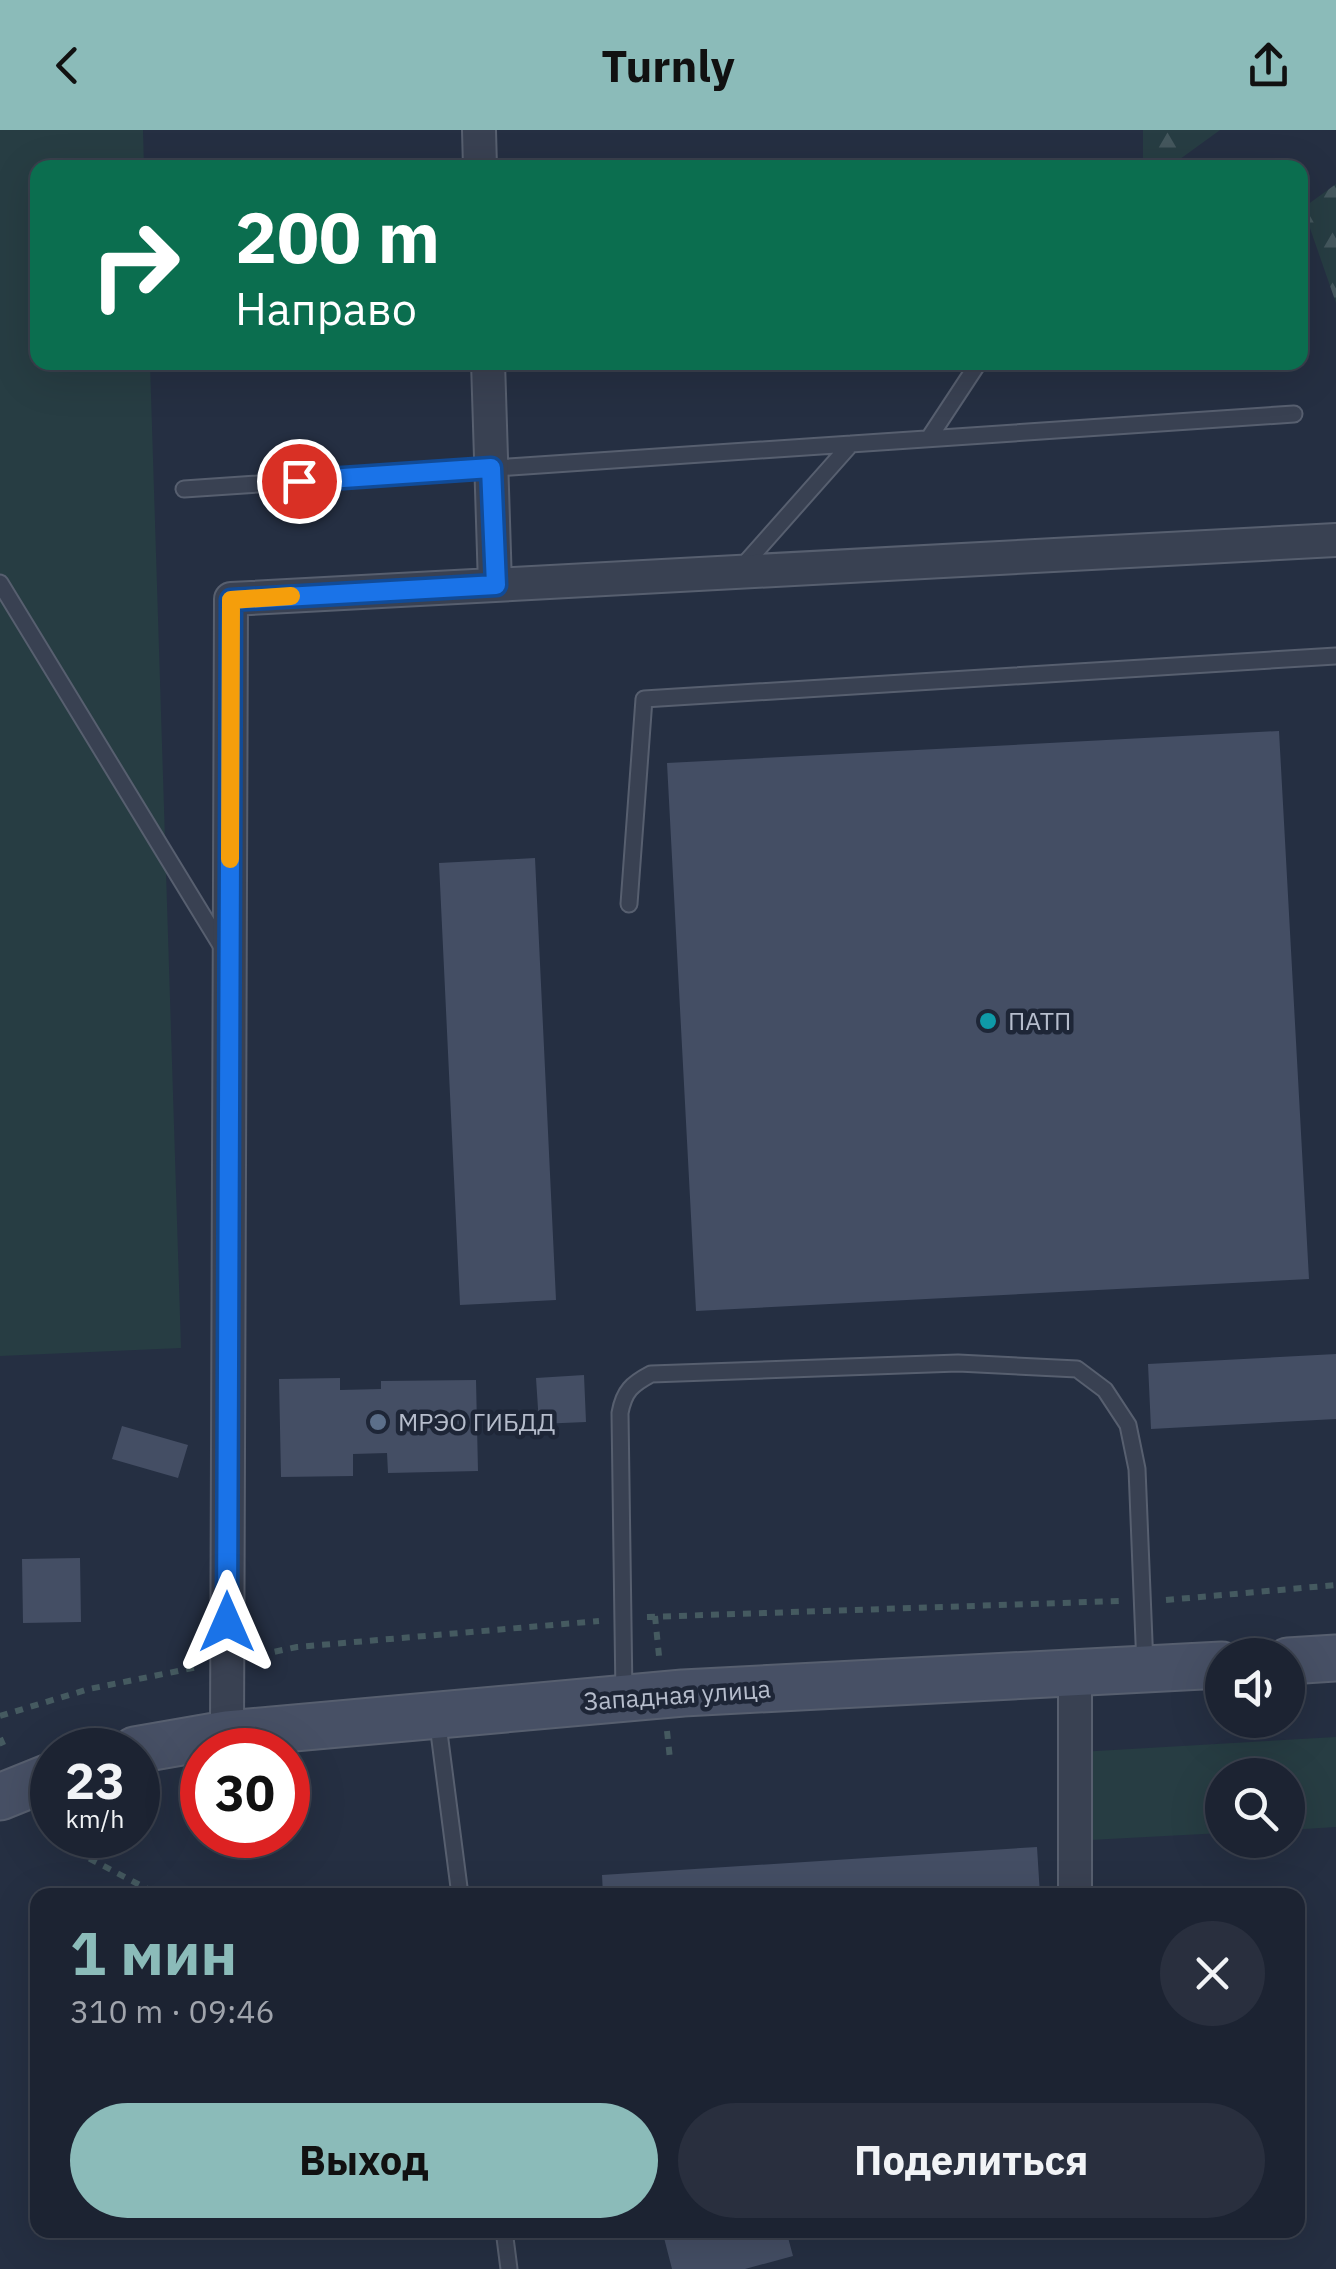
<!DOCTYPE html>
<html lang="ru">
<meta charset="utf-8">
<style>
:root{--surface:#1c2332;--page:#292f3e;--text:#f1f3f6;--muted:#a0a4ac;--line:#3a404d;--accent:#8bbbb9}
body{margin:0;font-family:"IBM Plex Sans",sans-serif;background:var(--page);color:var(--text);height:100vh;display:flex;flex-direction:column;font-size:38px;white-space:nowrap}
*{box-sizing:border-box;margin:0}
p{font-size:32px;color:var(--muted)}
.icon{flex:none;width:55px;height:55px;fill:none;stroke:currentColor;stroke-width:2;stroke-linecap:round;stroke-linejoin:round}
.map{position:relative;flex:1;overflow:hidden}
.side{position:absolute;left:30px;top:1758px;width:1275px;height:350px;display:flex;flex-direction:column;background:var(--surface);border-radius:20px;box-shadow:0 10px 40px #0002,0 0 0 2px var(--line)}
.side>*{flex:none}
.guide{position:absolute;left:30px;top:30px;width:1278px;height:210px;border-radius:20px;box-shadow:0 10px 40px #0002,0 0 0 2px var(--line);background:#0b6e4f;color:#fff;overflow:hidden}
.fabs{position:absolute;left:1205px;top:1508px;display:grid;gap:20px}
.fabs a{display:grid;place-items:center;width:100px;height:100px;border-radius:50%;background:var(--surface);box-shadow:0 10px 40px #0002,0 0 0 2px var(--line);font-size:50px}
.speed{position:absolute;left:30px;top:1598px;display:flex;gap:20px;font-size:50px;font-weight:700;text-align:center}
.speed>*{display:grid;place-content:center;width:130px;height:130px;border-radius:50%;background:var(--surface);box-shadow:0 10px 40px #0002,0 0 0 2px var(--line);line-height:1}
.speed small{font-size:25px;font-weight:400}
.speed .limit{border:15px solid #d22;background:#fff;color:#111}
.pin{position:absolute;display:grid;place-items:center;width:85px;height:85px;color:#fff;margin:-42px;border:5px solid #fff;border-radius:50%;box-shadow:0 2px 10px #0007}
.me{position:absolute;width:110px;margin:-55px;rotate:0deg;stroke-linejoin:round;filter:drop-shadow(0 0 8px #0008)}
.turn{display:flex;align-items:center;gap:35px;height:210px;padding:0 40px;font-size:45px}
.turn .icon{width:130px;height:130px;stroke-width:2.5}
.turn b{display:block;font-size:70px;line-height:85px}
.round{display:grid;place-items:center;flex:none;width:105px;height:105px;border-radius:52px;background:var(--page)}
.summary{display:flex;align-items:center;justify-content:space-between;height:170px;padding:0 40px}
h1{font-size:60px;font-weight:700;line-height:75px;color:var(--accent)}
.primary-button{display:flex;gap:20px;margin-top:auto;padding:20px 40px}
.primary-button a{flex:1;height:115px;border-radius:60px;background:var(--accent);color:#111;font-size:40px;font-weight:700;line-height:115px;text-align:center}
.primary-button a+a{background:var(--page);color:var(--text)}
header{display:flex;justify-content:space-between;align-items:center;height:130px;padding:0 40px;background:var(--accent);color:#111;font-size:45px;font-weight:700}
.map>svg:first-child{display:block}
</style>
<header><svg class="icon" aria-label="back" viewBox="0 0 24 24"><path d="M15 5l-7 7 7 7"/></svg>Turnly<svg class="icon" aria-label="share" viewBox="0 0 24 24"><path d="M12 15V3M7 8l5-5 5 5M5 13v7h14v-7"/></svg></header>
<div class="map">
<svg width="1336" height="2139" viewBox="0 0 1336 2139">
<defs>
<pattern id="forest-firs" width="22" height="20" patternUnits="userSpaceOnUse" patternTransform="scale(2.5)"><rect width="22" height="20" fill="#273d43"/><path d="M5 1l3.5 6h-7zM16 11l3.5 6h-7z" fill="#44575d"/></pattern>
</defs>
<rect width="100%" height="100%" fill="#252f42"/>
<path fill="#273d43" d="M0,0h143l1,37 -106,1v194l112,1 31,985 -181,8z
M1336,1607v90l-48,3v-55h-66v58l-151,8 -9,-88z"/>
<path fill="url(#forest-firs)" d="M1143,0h77l-51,37 -26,1z
M1336,54v119l-33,-95z"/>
<path fill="#444e64" d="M1279,601l30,548 -613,32 -29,-548z
M535,728l21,442 -96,5 -21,-442z
M1336,1224v65l-185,10 -3,-65z
M584,1245l2,47 -47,2 -3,-46z
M340,1248v12l41,-1v-8l95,-1 2,91 -90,2 -1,-20 -34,1v22l-72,1 -2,-98z
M122,1296l66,19 -10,33 -66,-19z
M80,1428l1,64 -58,1 -1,-64z
M1037,1717l3,48h-437l-1,-20z
M662,2100h124l7,26 -48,13h-73z"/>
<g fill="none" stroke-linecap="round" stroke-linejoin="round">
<g stroke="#575f6f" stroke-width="19">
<path id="service" d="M929,308l50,-76
M184,359l1110,-75
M741,438l110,-124
M0,453l222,364
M629,774l15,-205 692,-43
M624,1565l-4,-282c4,-22 12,-29 31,-39l307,-11 119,6 28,21 23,35 9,44 8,197
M437,1587l23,178
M504,2100l5,39"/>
</g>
<g stroke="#575f6f" stroke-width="36">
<path id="minor" d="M479,0l1,38
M488,232l7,223
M1075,1543v222
M227,1604l4,-1135 1105,-59"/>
</g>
<g stroke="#575f6f" stroke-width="49">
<path id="secondary" d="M1288,1531l48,-3
M135,1620l92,-16 456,-41 539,-28
M0,1667l52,-21"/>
</g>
<path stroke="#455a60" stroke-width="6" stroke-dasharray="8 8" stroke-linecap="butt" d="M1166,1470l170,-15
M655,1486l4,40
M647,1487l472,-16
M259,1525l38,-8 302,-26
M0,1586l89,-27 109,-22
M667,1601l3,28
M0,1608l4,9
M38,1692l16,18 105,55"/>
<use href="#service" stroke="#394152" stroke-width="15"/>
<use href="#minor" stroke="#394152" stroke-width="32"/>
<use href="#secondary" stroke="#475065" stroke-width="45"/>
</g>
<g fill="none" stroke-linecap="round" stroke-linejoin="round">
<g stroke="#114b97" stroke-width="25">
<path id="route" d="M227,1492l4,-1022 265,-15 -5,-117 -192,13"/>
</g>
<use href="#route" stroke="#1a73e8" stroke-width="18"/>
<path stroke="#f59e0b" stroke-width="18" d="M230,729l1,-259 60,-4"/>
</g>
<circle fill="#0f9aa8" stroke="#1e2637" stroke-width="4" cx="988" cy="891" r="10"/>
<circle fill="#5c6f8a" stroke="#1e2637" stroke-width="4" cx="378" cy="1292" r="10"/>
<g text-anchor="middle" stroke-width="9" stroke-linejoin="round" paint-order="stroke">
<g font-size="25" fill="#b6bdcc" stroke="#1e2637" text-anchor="start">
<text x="1008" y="900">ПАТП</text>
<text x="398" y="1301">МРЭО ГИБДД</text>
</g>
<g font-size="25" fill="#b6bdcc" stroke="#1e2637">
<text transform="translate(677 1565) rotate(-4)" y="9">Западная улица</text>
</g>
</g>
</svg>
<div class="fabs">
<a><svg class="icon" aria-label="sound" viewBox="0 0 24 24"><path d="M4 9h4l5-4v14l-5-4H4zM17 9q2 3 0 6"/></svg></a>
<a><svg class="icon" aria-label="search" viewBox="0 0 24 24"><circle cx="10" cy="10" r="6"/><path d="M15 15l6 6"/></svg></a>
</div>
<div class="speed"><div>23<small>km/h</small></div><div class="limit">30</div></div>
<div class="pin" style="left:299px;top:351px;background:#d93025"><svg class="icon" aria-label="arrive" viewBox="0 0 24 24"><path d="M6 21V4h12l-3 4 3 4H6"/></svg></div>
<svg class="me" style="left:227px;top:1492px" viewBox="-20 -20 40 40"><path d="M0-17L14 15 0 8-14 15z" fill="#1a73e8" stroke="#fff" stroke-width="4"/></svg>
<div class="guide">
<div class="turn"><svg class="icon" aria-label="right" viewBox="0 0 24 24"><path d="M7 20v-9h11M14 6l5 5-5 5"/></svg><div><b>200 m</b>Направо</div></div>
</div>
<section class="side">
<div class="summary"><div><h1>1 мин</h1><p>310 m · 09:46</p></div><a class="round"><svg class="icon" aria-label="close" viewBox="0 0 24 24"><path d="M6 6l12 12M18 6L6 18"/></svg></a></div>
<div class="primary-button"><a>Выход</a><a>Поделиться</a></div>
</section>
</div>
